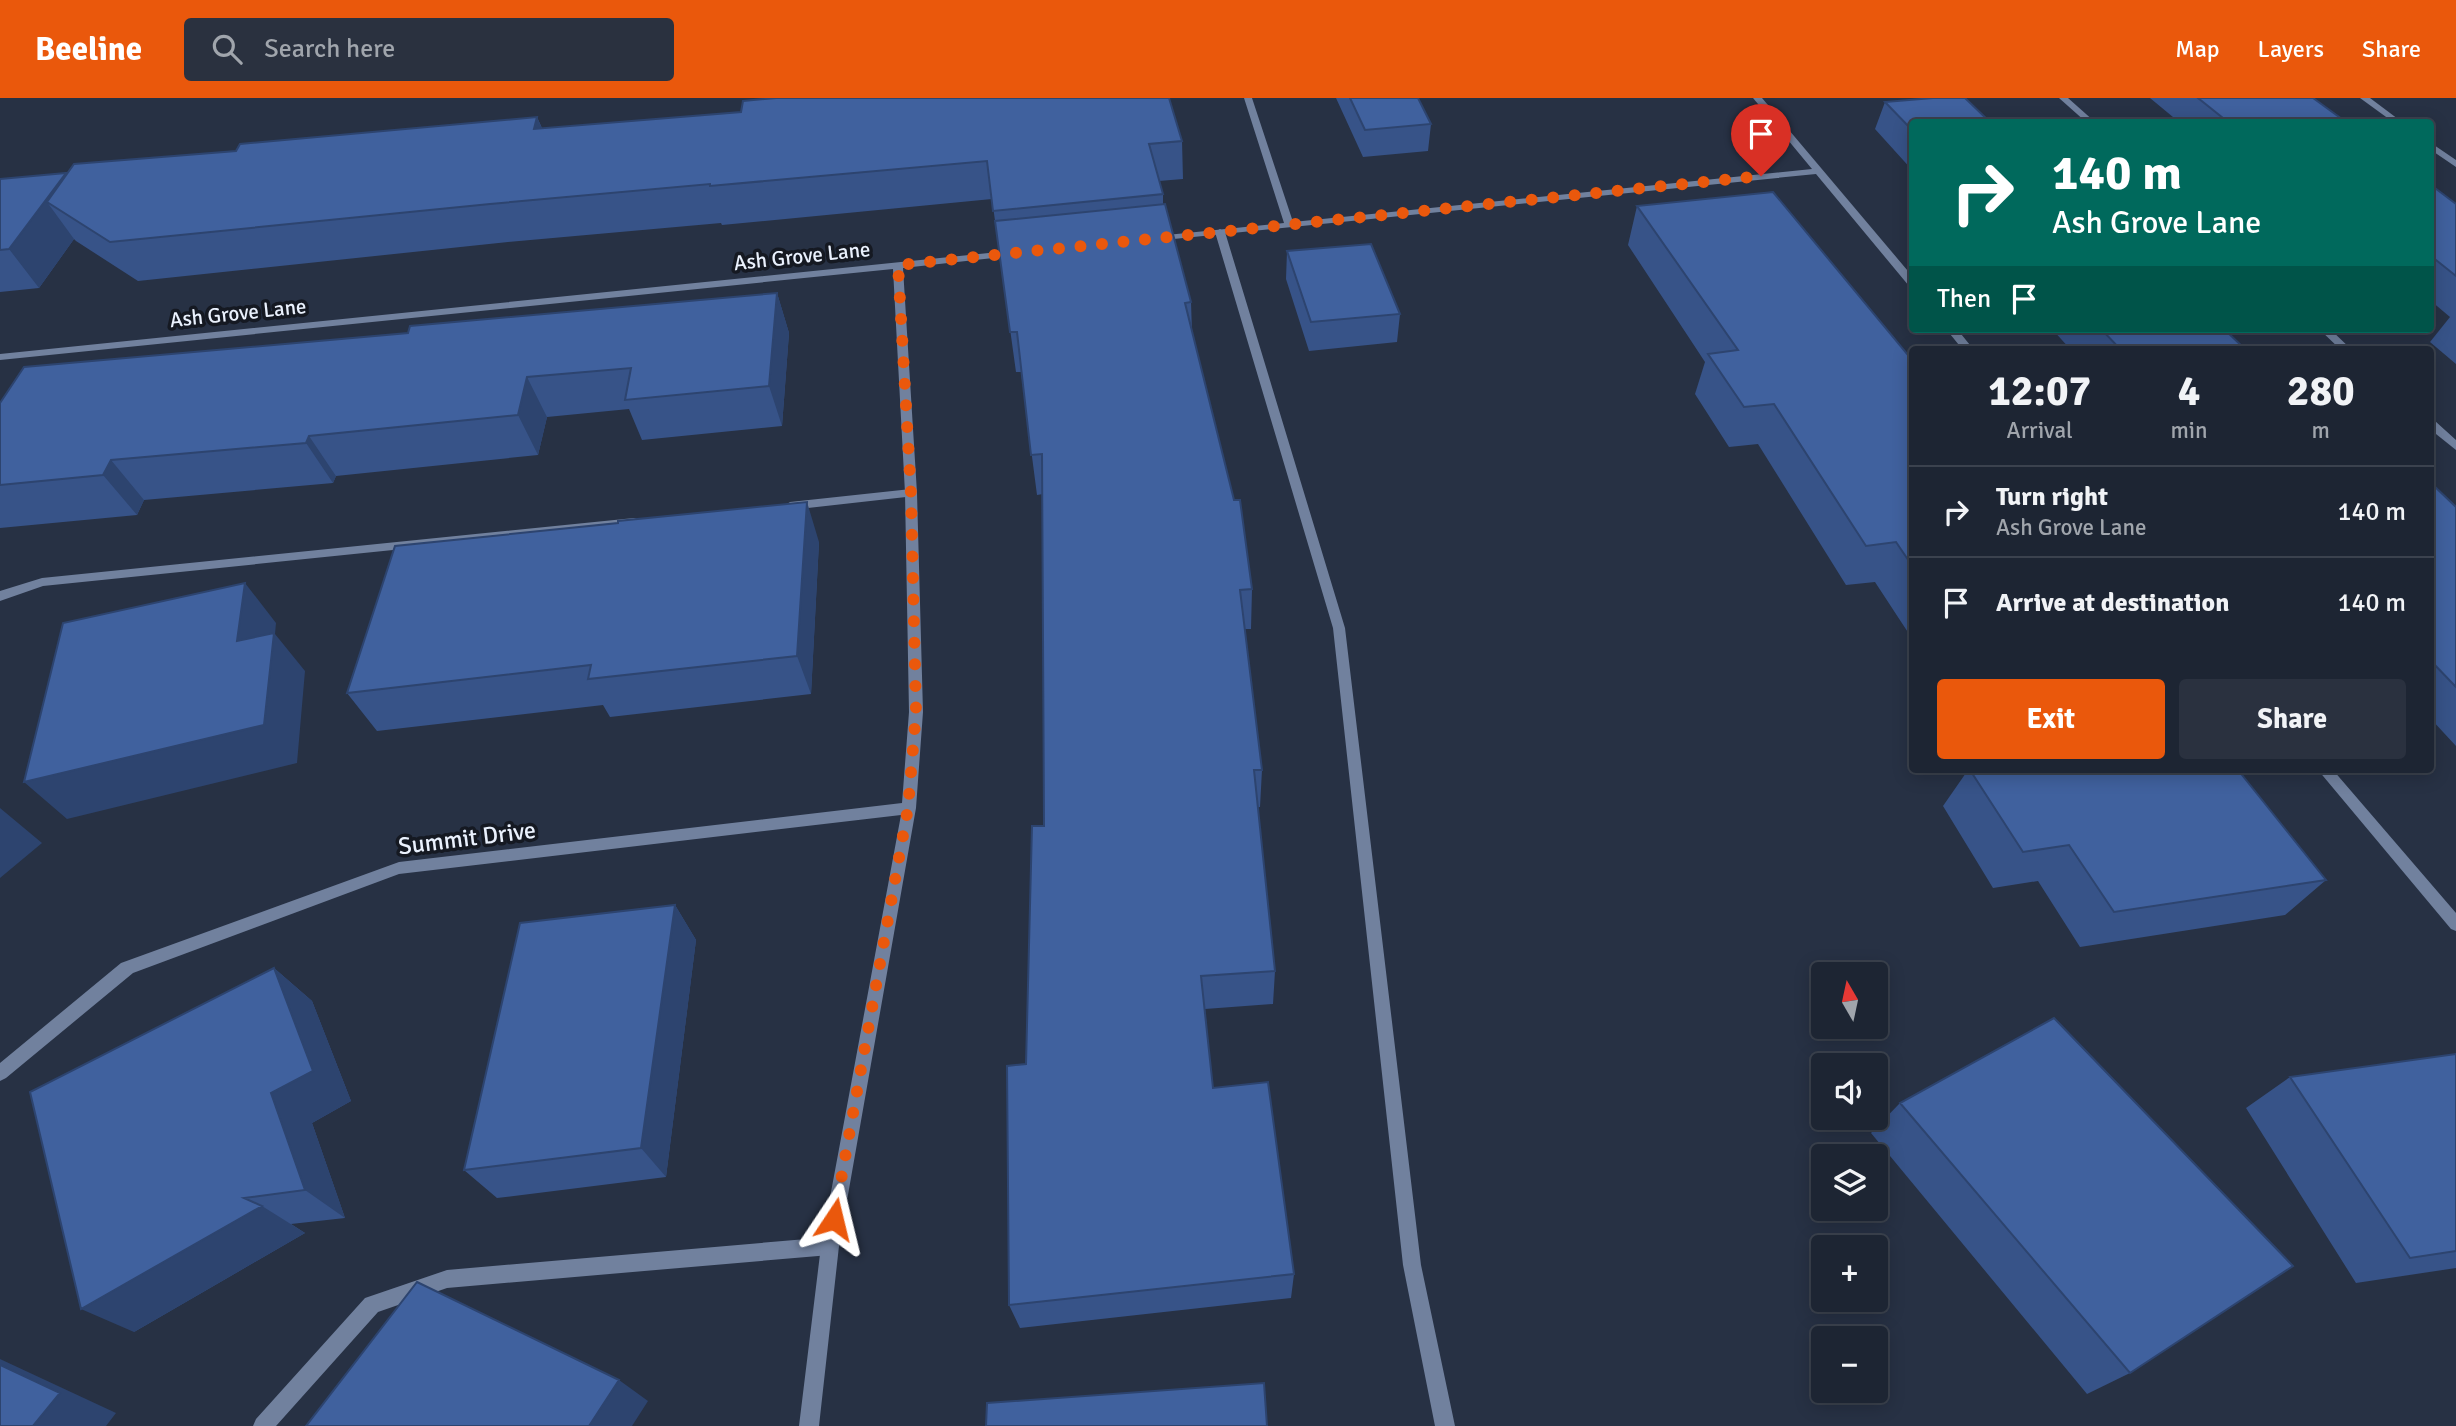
<!DOCTYPE html>
<meta charset="utf-8">
<style>
:root{--surface:#1d2533;--page:#2a313f;--text:#f1f3f6;--muted:#a0a5ac;--line:#3b424e;--accent:#ea580c}
body{margin:0;font-family:Signika,sans-serif;background:var(--page);color:var(--text);height:100vh;display:flex;flex-direction:column;font-size:26px;white-space:nowrap}
*{box-sizing:border-box;margin:0}
p{font-size:23px;color:var(--muted)}
.icon{flex:none;width:38px;height:38px;fill:none;stroke:currentColor;stroke-width:2;stroke-linecap:round;stroke-linejoin:round}
.map{position:relative;flex:1;overflow:hidden}
.panel{position:absolute;left:1909px;top:248px;width:525px;height:427px;display:flex;flex-direction:column;background:var(--surface);border-radius:7px;box-shadow:0 4px 18px #0003,0 0 0 2px var(--line)}
.panel>*{flex:none}
.hud{position:absolute;left:1909px;top:21px;width:525px;height:214px;border-radius:7px;box-shadow:0 4px 18px #0003,0 0 0 2px var(--line);background:#00695c;color:#fff;overflow:hidden}
.needle{width:46px;rotate:351deg}
.buttons{position:absolute;left:1811px;top:864px;display:grid;gap:14px}
.buttons a{display:grid;place-items:center;width:77px;height:77px;border-radius:7px;background:var(--surface);box-shadow:0 4px 18px #0003,0 0 0 2px var(--line);font-size:35px}
.pin{position:absolute;display:grid;place-items:center;width:60px;height:60px;color:#fff;margin:-72px -30px;border-radius:50% 50% 50% 0;rotate:-45deg;box-shadow:0 0 7px #0007}
.pin .icon{rotate:45deg}
.me{position:absolute;width:77px;margin:-38px;rotate:10deg;stroke-linejoin:round;filter:drop-shadow(0 0 5px #0008)}
.turn{display:flex;align-items:center;gap:24px;height:147px;padding:0 28px;font-size:32px}
.turn .icon{width:91px;height:91px;stroke-width:2.5}
.turn b{display:block;font-size:49px;line-height:60px}
.then{display:flex;align-items:center;height:66px;padding:0 28px;background:#0003;gap:14px;font-size:26px}
.eta{display:flex;justify-content:space-evenly;align-items:center;height:119px;text-align:center}
.eta b{font-size:42px;font-weight:700;line-height:49px}
.button{display:flex;gap:14px;margin-top:auto;padding:14px 28px}
.button a{flex:1;height:80px;border-radius:7px;background:var(--accent);color:#fff;font-size:28px;font-weight:700;line-height:80px;text-align:center}
.button a+a{background:var(--page);color:var(--text)}
ul{padding:0;list-style:none}
li{display:flex;align-items:center;gap:21px;height:91px;padding:0 28px;border-top:2px solid var(--line)}
li div{flex:1}
li b{display:block;font-size:26px}
li em{font-style:normal}
header{display:flex;align-items:center;gap:42px;box-sizing:border-box;height:98px;padding:0 35px;background:var(--accent);color:#fff}
header strong{font-size:33px}
nav{display:flex;gap:38px;margin-inline-start:auto;font-size:24px}
.search{width:490px;height:63px;background:var(--page);display:flex;align-items:center;gap:18px;box-sizing:border-box;padding:0 24px;border-radius:7px;color:var(--muted);font-size:26px}
.map>svg:first-child{display:block}
</style>
<header>
<strong>Beeline</strong>
<div class="search"><svg class="icon" aria-label="search" viewBox="0 0 24 24"><circle cx="10" cy="10" r="6"/><path d="M15 15l6 6"/></svg>Search here</div>
<nav><a>Map</a><a>Layers</a><a>Share</a></nav>
</header>
<div class="map">
<svg width="2456" height="1328" viewBox="0 0 2456 1328">
<rect width="100%" height="100%" fill="#273144"/>
<g fill="none" stroke-linecap="round" stroke-linejoin="round">
<path fill="#71819e" fill-rule="evenodd" d="M2059,0h9l27,24h-9z
M1220,131l5,3 120,396 76,637 34,161h-20l-32,-161 -70,-637 -118,-396z
M2319,231h11l22,21h-11z
M2431,323h4l21,19v10l-25,-20z
M911,391l6,4 -2,3 -125,14 -6,-4 6,-4z
M634,420l4,1 2,3 -2,3 -595,61 -43,15v-10l42,-13z
M830,1139l6,3 3,6 -3,6 -6,3 -383,33 -69,24 -102,114h-23l3,-7 109,-121 82,-28z"/>
<path fill="#71819e" fill-rule="evenodd" d="M1244,0h8l41,124 519,-53 -59,-71h9l151,179v10l-4,-1 -93,-112 -662,67v-4l3,-1 127,-13z
M2360,0h10l32,24h-9z
M2431,45l25,17v7l-25,-17z
M1018,152l5,3 -2,2 -118,13 14,225 6,219 -7,96 -77,438 -20,180h-20l22,-180 80,-431 -502,59 -266,99 -127,105 -6,3v-18l121,-100 278,-101 503,-59 7,-91 -4,-219 -12,-224 -893,91v-6z
M1946,231h11l17,21h-11z
M2318,672h15l123,143v18l-5,-2z"/>
</g>
<path fill="#375388" d="M1336,0h82l13,26 -3,27 -65,6z
M2150,0h163l33,24h-167z
M1885,4l28,20v49l-38,-42z
M537,19l5,11 640,13 1,38 -24,2 4,13v11l28,97 1,30 60,257 -1,40h-7l18,141 -2,37h-2l17,164 -2,33 -68,5 8,79 81,186 -3,24 -271,30 -11,-23 35,-479 -1,-332 -6,1 -16,-123h-5l-24,-173 -270,26 -1,-2 -213,19 -370,39 -62,-40 -2,-2 -35,49 -39,4v-113l66,-6 1,2 169,-24z
M2431,87l25,19v160l-26,-22 20,-25 -19,-16z
M1637,108l276,155v279l-38,-58 -29,3 -88,-141 -29,3 -34,-53 10,-32 -77,-117z
M1287,153l113,63 -3,28 -88,9 -23,-72z
M777,195l12,40 -7,93 -140,14 -13,-31 -82,8 -9,38 -202,21 -3,7 -189,17 -7,15 -137,13v-125l408,-70z
M2052,231h172l22,21h-175z
M2431,385l25,24v239l-25,-27z
M819,444l-8,152 -201,23 -7,-12 -226,26 -30,-38z
M1968,672h270l88,110 -41,35 -205,32 -42,-66 -45,7 -50,-82z
M675,807l21,35 -30,237 -169,21 -33,-28z
M274,870l38,33 39,100 -39,22 33,95 -54,6 14,9 -171,99z
M2456,956v214l-100,15 -110,-175 44,-31z
M1900,1005l230,270 -43,21 -216,-261z"/>
<path fill="#2d446f" d="M537,19l16,38 -19,-26z
M66,75l27,39 -46,-10 27,37 -35,49 -30,-39z
M777,195l12,40 -7,93 -13,-40z
M527,279l20,40 -9,38 -20,-40z
M309,338l27,40 -3,7 -27,-40z
M111,362l33,40 -7,15 -34,-40z
M807,404l12,40 -8,152 -14,-38z
M245,485l31,40 -1,11 30,37 -8,92 -230,56 -43,-37 213,-141z
M0,710l42,35 -42,35z
M675,807l21,35 -30,237 -25,-29z
M274,870l38,33 39,100 -39,22 33,95 -40,-28 -34,-97z
M262,1108l43,27 -171,99 -53,-23z
M0,1261l116,54 -10,13h-73l-33,-61z
M619,1282l29,21 -16,25h-43z"/>
<path fill="#40619e" stroke="#2d446f" stroke-width="2" d="M776,0h393l13,43 -33,3 14,50 -170,17 -6,-50 -277,25v-2l-220,20 -380,38 -63,-40 27,-38 162,-13 4,-7 297,-27 -3,12 207,-17 2,-11z
M1350,0h68l13,26 -66,6z
M1933,0h32l25,24h-77v9l-28,-29z
M2198,0h115l33,24h-118z
M66,75l-57,76 -9,1v-71z
M2431,87l25,19v72l-25,-20z
M1773,94l140,169v206l-17,-25 -30,4 -92,-142 -30,3 -36,-53 30,-4 -101,-144z
M1165,106l26,98 -6,1 49,197h6l12,89 -12,1 22,180h-8l21,201 -74,5 12,112 55,-6 26,192 -285,31 -2,-239 19,-2 6,-238h12l-2,-372 -11,1 -14,-123h-7l-15,-111z
M1371,146l29,70 -89,8 -24,-71z
M777,195l-8,93 -144,14 6,-32 -104,9 -9,38 -209,21 -3,7 -195,17 -8,15 -103,10v-82l24,-36 384,-34 2,-7z
M2101,231h123l22,21h-125z
M2431,385l25,24v180l-25,-26z
M807,404l-10,154 -209,23 3,-14 -244,28 48,-147 223,-23v-2z
M245,485l-8,58 37,-8 -10,92 -240,57 39,-159z
M1970,672h268l88,110 -212,32 -45,-67 -46,7z
M675,807l-34,243 -177,22 56,-247z
M274,870l39,103 -42,22 34,97 -61,8 18,8 -181,103 -51,-217z
M2054,920l239,248 -163,107 -230,-270z
M2456,956v197l-46,7 -120,-181z
M417,1184l202,98 -30,46h-283z
M0,1267l60,28 -27,33h-33z
M1264,1285l3,43h-281l1,-23z"/>
<g fill="none" stroke-linecap="round" stroke-linejoin="round">
<path stroke="#ea580c" stroke-width="12" stroke-dasharray="0 21.6" d="M834,1121l74,-411 8,-96 -5,-218 -13,-229 863,-89"/>
</g>
<g text-anchor="middle" stroke-width="7" stroke-linejoin="round" paint-order="stroke">
<g font-size="21" fill="#eaf1fd" stroke="#151922">
<text transform="translate(802 158) rotate(-6)" y="7">Ash Grove Lane</text>
<text transform="translate(238 215) rotate(-6)" y="7">Ash Grove Lane</text>
</g>
<g font-size="24" fill="#eaf1fd" stroke="#151922">
<text transform="translate(467 740) rotate(-7)" y="8">Summit Drive</text>
</g>
</g>
</svg>
<div class="buttons">
<a><svg class="needle" viewBox="-14 -14 28 28"><path d="M0-13l5 13h-10z" fill="#e53935"/><path d="M0 13l5-13h-10z" fill="#a0a5ac"/></svg></a>
<a><svg class="icon" aria-label="sound" viewBox="0 0 24 24"><path d="M4 9h4l5-4v14l-5-4H4zM17 9q2 3 0 6"/></svg></a>
<a><svg class="icon" aria-label="layers" viewBox="0 0 24 24"><path d="M12 4l9 5-9 5-9-5zM3 14l9 5 9-5"/></svg></a>
<a>+</a>
<a>−</a>
</div>
<div class="pin" style="left:1761px;top:78px;background:#d93025"><svg class="icon" aria-label="arrive" viewBox="0 0 24 24"><path d="M6 21V4h12l-3 4 3 4H6"/></svg></div>
<svg class="me" style="left:834px;top:1121px" viewBox="-20 -20 40 40"><path d="M0-17L14 15 0 8-14 15z" fill="#ea580c" stroke="#fff" stroke-width="4"/></svg>
<div class="hud">
<div class="turn"><svg class="icon" aria-label="right" viewBox="0 0 24 24"><path d="M7 20v-9h11M14 6l5 5-5 5"/></svg><div><b>140 m</b>Ash Grove Lane</div></div>
<div class="then">Then<svg class="icon" aria-label="arrive" viewBox="0 0 24 24"><path d="M6 21V4h12l-3 4 3 4H6"/></svg></div>
</div>
<section class="panel">
<div class="eta">
<div><b>12:07</b><p>Arrival</p></div>
<div><b>4</b><p>min</p></div>
<div><b>280</b><p>m</p></div>
</div>
<ul>
<li><svg class="icon" aria-label="right" viewBox="0 0 24 24"><path d="M7 20v-9h11M14 6l5 5-5 5"/></svg><div><b>Turn right</b><p>Ash Grove Lane</p></div><em>140 m</em></li>
<li><svg class="icon" aria-label="arrive" viewBox="0 0 24 24"><path d="M6 21V4h12l-3 4 3 4H6"/></svg><div><b>Arrive at destination</b></div><em>140 m</em></li>
</ul>
<div class="button"><a>Exit</a><a>Share</a></div>
</section>
</div>
